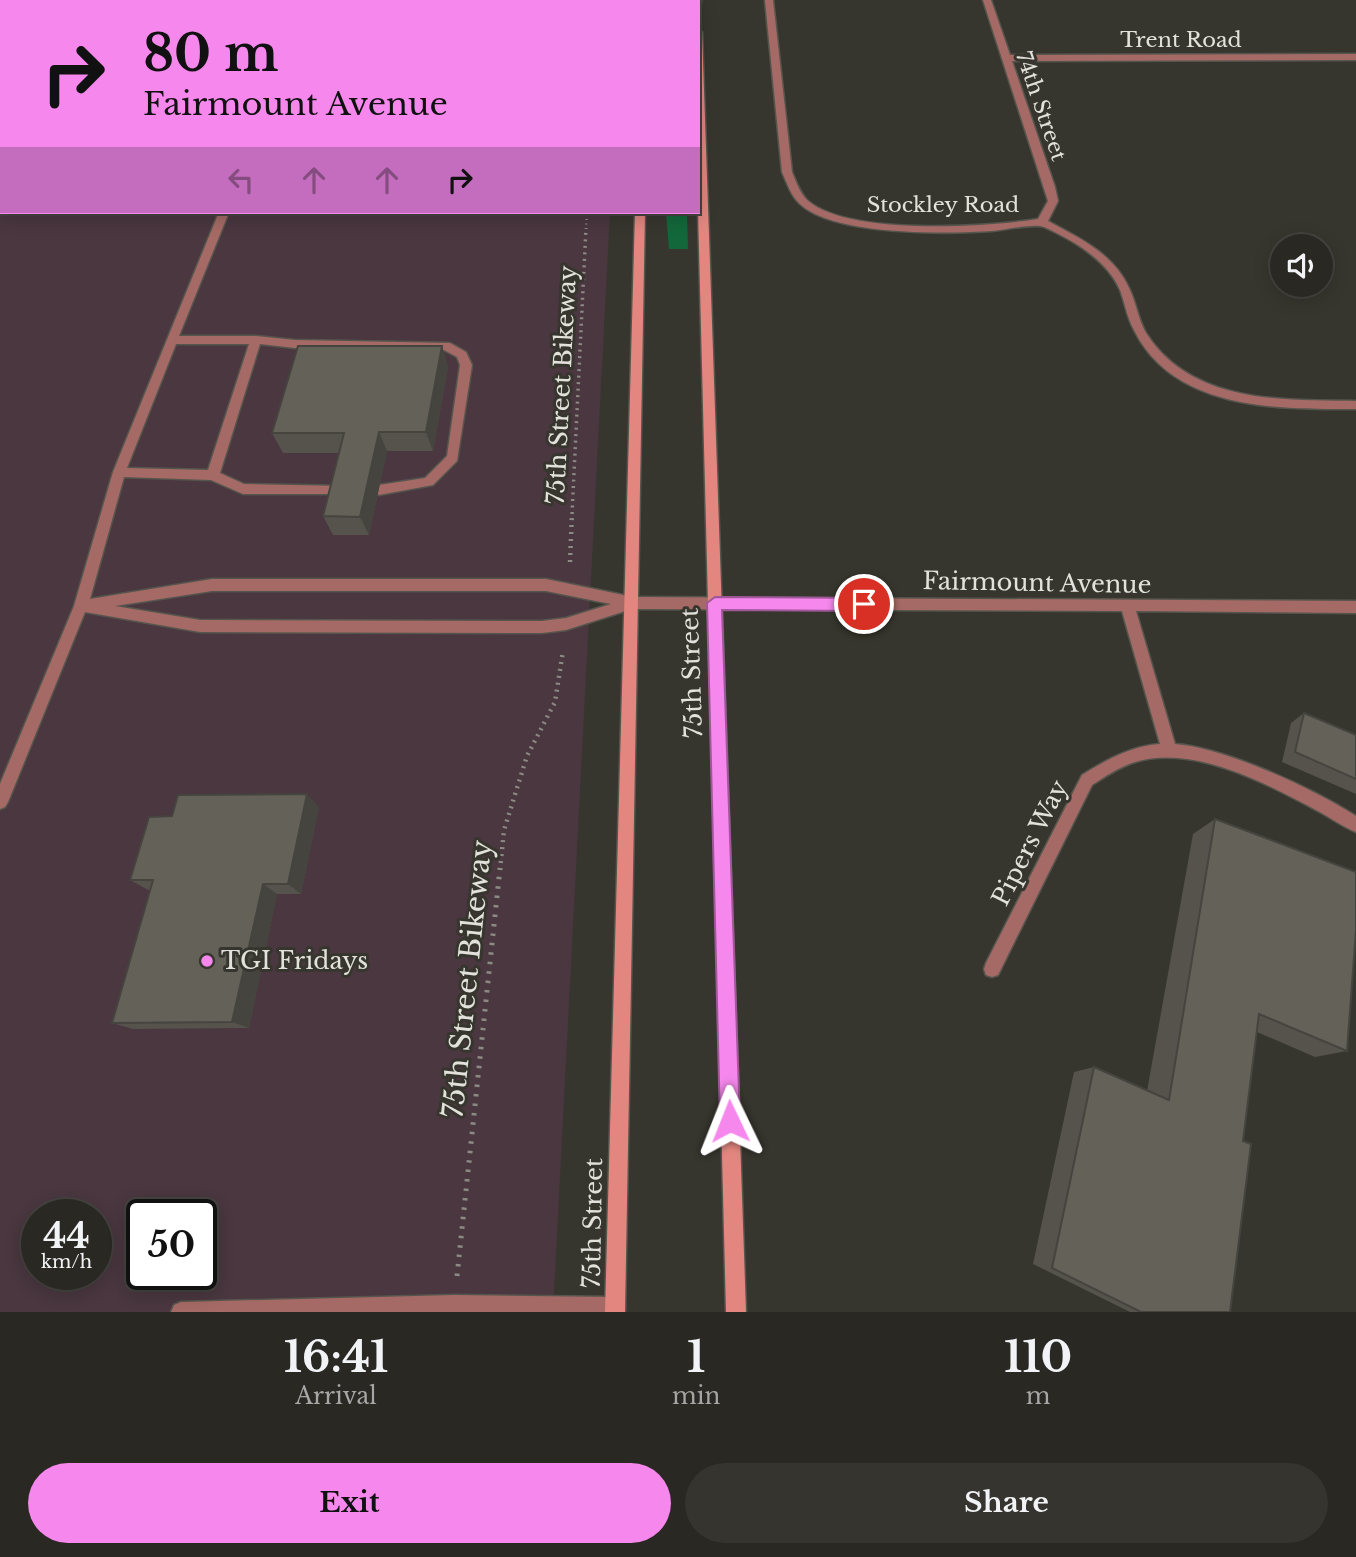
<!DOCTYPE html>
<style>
:root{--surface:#292822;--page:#35342f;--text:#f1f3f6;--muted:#a5a6a5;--line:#454440;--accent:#f688ed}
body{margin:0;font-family:"Libre Baskerville",serif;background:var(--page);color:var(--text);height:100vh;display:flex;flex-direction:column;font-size:26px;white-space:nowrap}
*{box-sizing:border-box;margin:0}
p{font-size:23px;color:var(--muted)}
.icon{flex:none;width:38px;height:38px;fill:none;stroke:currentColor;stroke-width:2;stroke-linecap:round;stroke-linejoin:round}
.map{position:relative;height:1312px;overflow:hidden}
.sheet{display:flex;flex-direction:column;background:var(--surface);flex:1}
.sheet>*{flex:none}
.banner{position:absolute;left:0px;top:0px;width:700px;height:214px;box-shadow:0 4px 18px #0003,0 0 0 2px var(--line);background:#f688ed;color:#111;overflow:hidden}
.fabs{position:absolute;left:1270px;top:234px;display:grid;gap:14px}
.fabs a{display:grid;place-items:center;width:63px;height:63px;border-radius:50%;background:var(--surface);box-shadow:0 4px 18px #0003,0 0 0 2px var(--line);font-size:35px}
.speed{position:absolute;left:21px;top:1199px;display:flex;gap:14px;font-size:35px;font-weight:700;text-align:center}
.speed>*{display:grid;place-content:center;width:91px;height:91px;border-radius:50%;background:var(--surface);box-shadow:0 4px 18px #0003,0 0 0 2px var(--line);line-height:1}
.speed small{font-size:18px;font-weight:400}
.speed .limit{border:4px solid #111;border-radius:10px;background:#fff;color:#111}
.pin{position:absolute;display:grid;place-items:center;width:60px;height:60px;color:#fff;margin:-30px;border:4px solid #fff;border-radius:50%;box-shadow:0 2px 7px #0007}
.me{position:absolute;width:77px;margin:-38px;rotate:358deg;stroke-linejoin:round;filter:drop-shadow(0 0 5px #0008)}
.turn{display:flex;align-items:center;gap:24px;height:147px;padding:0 28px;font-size:32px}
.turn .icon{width:91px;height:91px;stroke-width:2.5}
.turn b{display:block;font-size:49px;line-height:60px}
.lanes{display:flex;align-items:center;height:66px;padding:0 28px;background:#0003;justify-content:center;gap:35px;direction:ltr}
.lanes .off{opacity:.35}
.eta{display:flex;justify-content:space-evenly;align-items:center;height:119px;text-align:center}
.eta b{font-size:42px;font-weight:800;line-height:49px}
.cta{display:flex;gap:14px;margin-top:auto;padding:14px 28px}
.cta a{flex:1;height:80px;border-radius:42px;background:var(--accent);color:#111;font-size:28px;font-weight:800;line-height:80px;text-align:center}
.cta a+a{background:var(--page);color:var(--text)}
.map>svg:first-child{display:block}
</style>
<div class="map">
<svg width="1356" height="1312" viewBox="0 0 1356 1312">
<rect width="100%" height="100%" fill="#37362e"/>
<path fill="#4a3740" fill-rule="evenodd" d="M259,0h363l-367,2z
M0,131l2,81h608l-57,1100h-553zM37,1214h59v60h-59zM142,1214h59v60h-59z"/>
<path fill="#13683b" d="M666,212h21l1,37h-19z"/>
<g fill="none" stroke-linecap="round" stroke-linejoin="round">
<g stroke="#56554d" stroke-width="3">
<path id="service" d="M304,0h8l-9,2z
M0,149h2v6h-2z
M219,212h10l-50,124h77l39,4 155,3 16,9 6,13 -15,96 -24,24 -54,10 -6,-5 6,-5 46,-7 22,-22 13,-91 -3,-8 -13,-7 -149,-2 -35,-4 -40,129 24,11 99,2 4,2 2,3 -2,3h-104l-32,-14 -87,-3 -34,122 122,-20h334l87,18 5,2 2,4 -2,4 -72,23 -24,3 -342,-1 -115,-20 -77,190 -3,5 -5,2v-25l74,-178 39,-134zM176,344h73l-41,126 -81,-2zM212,591h334l65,13 -45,14 -24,3 -342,-1 -85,-14z
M454,1295l161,2 7,3 3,7 -2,5h-452l3,-7 7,-3z"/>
</g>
<g stroke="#56554d" stroke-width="3">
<path id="minor" d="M765,0h8l19,172c4,10 8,21 15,28 40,36 180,27 231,19l10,-18 -65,-201h8l19,55 346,-1v6l-344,1 43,126 3,14 -10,20c31,17 65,32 81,67 7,14 9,31 17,45 45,71 137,67 210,68v8c-77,0 -182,2 -222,-79 -7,-12 -9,-27 -14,-40 -13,-30 -47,-50 -76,-63 -9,-4 -40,3 -52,4 -45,3 -158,5 -192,-27 -9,-8 -13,-21 -18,-32z
M633,597l723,4v12l-220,-2 39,133c51,4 137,44 181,72v16c-13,-5 -25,-14 -38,-21 -51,-27 -124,-67 -183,-49 -16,5 -29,14 -43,23l-94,190 -6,2 -6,-2 -2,-6 2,-6 96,-188c24,-15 49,-29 78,-31l-38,-133 -489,-2 -5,-2 -2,-4 2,-4z"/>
</g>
<g stroke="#56554d" stroke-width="3">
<path id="secondary" d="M640,0h8v2h-8z
M693,0h8v2l-3,2v-2z
M698,30l4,2 44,1280h-20l-28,-1102z
M635,212h10l-20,1100h-20z"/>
</g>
<path stroke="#8b8a83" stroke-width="2.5" stroke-dasharray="1 3.5" stroke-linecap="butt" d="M586,229l1,-17"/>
<path stroke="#8b8a83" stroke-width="3.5" stroke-dasharray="2 4.5" stroke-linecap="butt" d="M572,514l14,-286"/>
<path stroke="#8b8a83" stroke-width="4.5" stroke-dasharray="2 5" stroke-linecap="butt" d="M570,562l2,-49
M500,870l4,-40 23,-74 28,-54 8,-51"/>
<path stroke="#8b8a83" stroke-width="5" stroke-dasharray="2.5 7" stroke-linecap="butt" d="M457,1276l43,-408"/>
<use href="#service" fill="#a56a65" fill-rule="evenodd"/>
<use href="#minor" fill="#a56a65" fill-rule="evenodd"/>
<use href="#secondary" fill="#e3867f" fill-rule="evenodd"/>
</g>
<path fill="#55534c" d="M442,346l6,21 -15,84h-46l-18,84h-36l-10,-19 16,-63h-56l-11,-20z
M1304,713l52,22v59l-74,-32 9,-39z
M319,807l-18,87h-24l-28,134 -116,1 -21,-6 38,-132 -20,-11 42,-64z
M1215,819l132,232 -32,6 -58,-25 -14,109 -13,171h-100l-97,-48 41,-192 20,-5 53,24 46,-257z"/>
<path fill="#45443e" d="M442,346l6,21 -15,84 -7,-19z
M379,432l8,19 -18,84 -9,-18z
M307,794l12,13 -18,87 -13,-10z
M263,884l14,10 -28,134 -17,-6z"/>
<path fill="#636158" stroke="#45443e" stroke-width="2" d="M298,346h144l-16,86h-47l-19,85 -37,-1 21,-83h-72z
M1304,713l52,22v44l-61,-27z
M307,794l-19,90h-25l-31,138 -120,1 41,-143h-23l19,-63 23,-1 6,-21z
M1215,819l141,53v58l-9,121 -88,-37 -16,127 8,3 -21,168h-89l-89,-44 42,-201 75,33z"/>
<path fill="#f688ed" stroke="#a0589a" stroke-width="2" d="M715,597l149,1 8,6 -8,7 -142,-1 18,511 -3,7 -7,3 -7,-3 -3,-7 -13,-518z"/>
<circle fill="#f688ed" stroke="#37362e" stroke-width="2.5" cx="207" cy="961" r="7"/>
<g text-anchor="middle" stroke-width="6" stroke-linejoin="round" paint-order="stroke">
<g font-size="21" fill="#e2e1dc" stroke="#37362e">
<text x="1181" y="47">Trent Road</text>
<text transform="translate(1041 106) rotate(71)" y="7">74th Street</text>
<text x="943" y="212">Stockley Road</text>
</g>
<g font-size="24" fill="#e2e1dc" stroke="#37362e">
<text transform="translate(562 385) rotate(-87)" y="8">75th Street Bikeway</text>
<text transform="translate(1037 583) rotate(1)" y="8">Fairmount Avenue</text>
<text transform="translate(692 673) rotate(-92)" y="8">75th Street</text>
<text transform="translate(1030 843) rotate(-63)" y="8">Pipers Way</text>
<text transform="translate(593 1223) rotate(-89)" y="8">75th Street</text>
</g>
<g font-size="24" fill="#e2e1dc" stroke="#37362e" text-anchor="start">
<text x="221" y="969">TGI Fridays</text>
</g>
<g font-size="28" fill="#e2e1dc" stroke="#37362e">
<text transform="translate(467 979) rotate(-84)" y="10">75th Street Bikeway</text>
</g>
</g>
</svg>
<div class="fabs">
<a><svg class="icon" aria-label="sound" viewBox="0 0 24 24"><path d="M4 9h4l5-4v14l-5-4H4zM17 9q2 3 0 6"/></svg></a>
</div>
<div class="speed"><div>44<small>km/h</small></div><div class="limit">50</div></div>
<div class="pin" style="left:864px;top:604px;background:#d93025"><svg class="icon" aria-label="arrive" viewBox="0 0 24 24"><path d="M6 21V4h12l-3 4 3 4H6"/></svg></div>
<svg class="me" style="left:730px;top:1121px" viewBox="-20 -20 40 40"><path d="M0-17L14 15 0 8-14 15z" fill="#f688ed" stroke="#fff" stroke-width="4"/></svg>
<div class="banner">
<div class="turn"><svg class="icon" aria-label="right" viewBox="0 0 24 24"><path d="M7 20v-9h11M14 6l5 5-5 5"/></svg><div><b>80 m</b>Fairmount Avenue</div></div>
<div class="lanes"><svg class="icon off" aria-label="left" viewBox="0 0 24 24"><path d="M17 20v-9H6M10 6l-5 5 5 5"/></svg><svg class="icon off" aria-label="ahead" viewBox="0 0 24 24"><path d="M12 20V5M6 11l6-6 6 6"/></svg><svg class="icon off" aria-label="ahead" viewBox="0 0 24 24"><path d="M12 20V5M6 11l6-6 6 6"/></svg><svg class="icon" aria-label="right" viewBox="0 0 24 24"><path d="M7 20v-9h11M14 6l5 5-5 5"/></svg></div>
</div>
</div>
<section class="sheet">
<div class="eta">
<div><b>16:41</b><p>Arrival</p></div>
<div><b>1</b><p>min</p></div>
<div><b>110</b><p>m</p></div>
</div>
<div class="cta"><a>Exit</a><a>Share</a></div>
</section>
